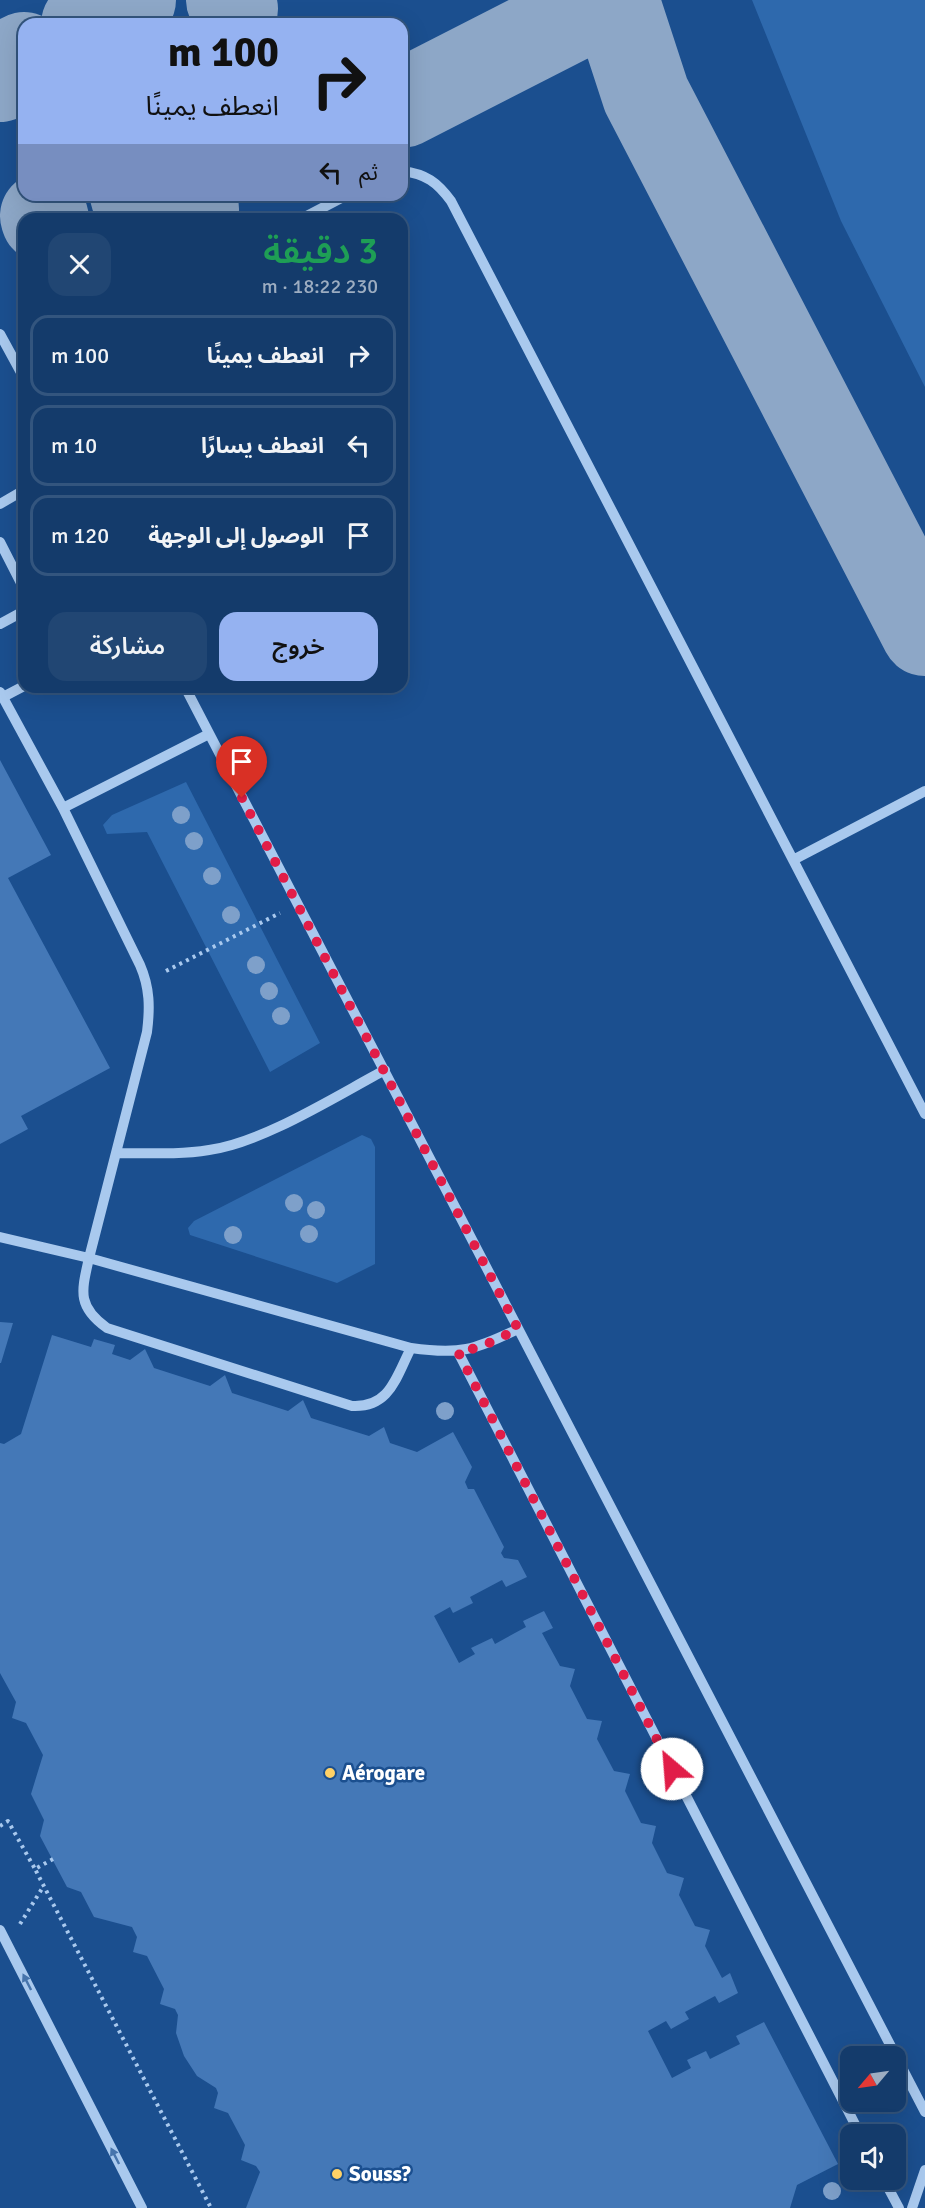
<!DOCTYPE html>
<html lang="ar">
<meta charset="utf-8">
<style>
:root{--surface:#143b6b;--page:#214673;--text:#f1f3f6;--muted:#9dadc1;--line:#33557e;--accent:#95b2f1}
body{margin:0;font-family:Signika,"Noto Sans Arabic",sans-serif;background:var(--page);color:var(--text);direction:rtl;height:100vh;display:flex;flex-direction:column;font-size:22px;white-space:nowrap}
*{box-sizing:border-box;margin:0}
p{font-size:20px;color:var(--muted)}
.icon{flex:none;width:33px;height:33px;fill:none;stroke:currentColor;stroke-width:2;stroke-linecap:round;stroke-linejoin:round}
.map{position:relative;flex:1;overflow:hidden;direction:ltr}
.drawer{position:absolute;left:18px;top:213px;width:390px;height:480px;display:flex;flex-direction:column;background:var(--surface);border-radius:18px;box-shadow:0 6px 24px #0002,0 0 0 2px var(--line);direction:rtl}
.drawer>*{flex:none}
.banner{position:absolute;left:18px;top:18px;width:390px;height:183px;border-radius:18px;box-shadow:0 6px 24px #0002,0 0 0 2px var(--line);direction:rtl;background:#95b2f1;color:#111;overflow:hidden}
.needle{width:39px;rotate:241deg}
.buttons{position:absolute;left:840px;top:2046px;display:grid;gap:12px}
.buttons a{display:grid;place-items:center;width:66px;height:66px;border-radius:12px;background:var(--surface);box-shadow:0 6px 24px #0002,0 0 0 2px var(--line);font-size:30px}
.pin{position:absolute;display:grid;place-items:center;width:51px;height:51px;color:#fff;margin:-62px -26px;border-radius:50% 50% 50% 0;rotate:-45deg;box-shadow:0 0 6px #0007}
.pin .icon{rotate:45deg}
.me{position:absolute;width:66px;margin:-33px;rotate:333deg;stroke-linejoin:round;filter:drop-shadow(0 0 4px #0008)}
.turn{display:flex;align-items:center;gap:21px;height:126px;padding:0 30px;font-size:27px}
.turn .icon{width:78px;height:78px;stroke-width:2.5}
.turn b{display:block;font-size:42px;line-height:51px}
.then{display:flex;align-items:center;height:57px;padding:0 30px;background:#0003;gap:12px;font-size:22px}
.round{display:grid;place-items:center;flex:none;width:63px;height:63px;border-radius:18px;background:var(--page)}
.overview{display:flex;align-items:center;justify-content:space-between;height:102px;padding:0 30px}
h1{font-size:36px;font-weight:600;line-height:45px;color:#1e9e55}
.button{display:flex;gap:12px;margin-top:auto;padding:12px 30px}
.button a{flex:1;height:69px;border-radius:18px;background:var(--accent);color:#111;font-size:24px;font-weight:600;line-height:69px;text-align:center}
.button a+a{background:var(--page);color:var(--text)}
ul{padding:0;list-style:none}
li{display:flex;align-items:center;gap:18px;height:81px;margin:0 12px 9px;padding:0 18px;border:3px solid var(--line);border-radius:18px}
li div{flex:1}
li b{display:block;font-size:22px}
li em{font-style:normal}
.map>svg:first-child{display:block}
</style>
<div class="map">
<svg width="925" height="2208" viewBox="0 0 925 2208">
<rect width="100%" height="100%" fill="#1b4f8f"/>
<path fill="#2e69ad" d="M752,0h173v387l-84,-166z
M186,782l134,261 -50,29 -123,-240 -40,2 -4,-9 9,-10z
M362,1135l9,4 4,8v117l-38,19 -147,-48 -2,-7 6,-7z"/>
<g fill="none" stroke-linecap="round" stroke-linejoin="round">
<path stroke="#8da7c7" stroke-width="88" d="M230,0l4,9
M615,0l31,95 279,537
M85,24l47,-24
M0,78l8,-11 16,-11
M402,104l178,-91 15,-13
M134,195c21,23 33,22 61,14
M44,216l1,3"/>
</g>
<path fill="#4478b7" d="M0,760l51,95 -43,23 102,190 -89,48 7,13 -28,15z
M0,1322l13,1 -12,40h-1z
M52,1335l39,12 3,-8 21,6 -3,9 18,6 15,-11 9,19 56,18 15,-11 7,18 56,18 15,-11 8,18 58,18 15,-9 6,16 27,9 36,-20 19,35 -7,15 3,7h6l30,58 -3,6 3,5 14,2 9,17 -21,10 -4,-7 -32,17 3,6 -20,10 -3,-6 -16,9 25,47 16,-9 -4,-6 21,-10 3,6 31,-17 -3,-6 21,-10 9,17 -11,5 18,33 15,3 -5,17 17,33 15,2 -5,18 17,32 16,3 -5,17 16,32 15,3 -4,17 15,30 17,5 -5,17 16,31 15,4 -5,16 17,32 8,-5 8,20 -19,10 -4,-7 -30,16 4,7 -18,10 -5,-8 -18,10 24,47 19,-10 -4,-8 19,-9 4,8 30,-15 -4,-8 28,-14 74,142 -41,21 -7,23h-544l14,-36 -4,-6 -15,-6 4,-15 -17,-32 -14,-5 4,-15 -2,-5 -19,-12 -13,-20 -8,-23 2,-18 -3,-6 -15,-5 4,-15 -17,-33 -14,-4 4,-15 -5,-10 -38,-10 -13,-25 -14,-5 -27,-51 4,-16 -13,-26 12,-39 -17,-32 -14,-5 4,-16 -16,-29v-230l4,1 17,-10z"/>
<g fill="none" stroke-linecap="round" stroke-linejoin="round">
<path stroke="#a9c9ee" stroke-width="4" stroke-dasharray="3 4.5" stroke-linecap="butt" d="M166,971l114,-58
M0,1826l8,-5 27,48
M53,1859l-18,10 176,339
M20,1924l23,-37"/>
<path stroke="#a9c9ee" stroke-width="10" d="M402,171c24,3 35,11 49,30l474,913
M301,219l46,-24
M0,334l24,44
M0,504l24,-14
M0,542l24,47
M0,624l24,-13
M185,687l740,1425
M0,692l63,116 77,157c10,23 10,43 7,67l-58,226c-7,32 -13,48 18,70l245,78c38,2 44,-29 59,-58
M3,697l21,-11
M63,808l146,-74
M793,860l132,-69
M117,1153c31,0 62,2 92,-3 53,-7 127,-54 176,-80
M0,1237l89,21 322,90c49,7 63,2 107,-19
M458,1352l402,782
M0,1930l142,278
M884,2180l15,28
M912,2208l13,-38"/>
</g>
<g fill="#7ea0ca">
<circle cx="181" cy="815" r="9"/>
<circle cx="194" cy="841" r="9"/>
<circle cx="212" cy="876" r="9"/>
<circle cx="231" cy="915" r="9"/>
<circle cx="256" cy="965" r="9"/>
<circle cx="269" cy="991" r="9"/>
<circle cx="281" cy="1016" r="9"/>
<circle cx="294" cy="1203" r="9"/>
<circle cx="316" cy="1210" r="9"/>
<circle cx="309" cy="1234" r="9"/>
<circle cx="233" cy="1235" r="9"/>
<circle cx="445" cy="1411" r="9"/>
<circle cx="832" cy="2191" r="9"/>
</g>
<defs><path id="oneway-solid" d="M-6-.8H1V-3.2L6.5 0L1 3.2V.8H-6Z" transform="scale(1.5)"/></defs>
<g fill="#4674ac">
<use href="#oneway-solid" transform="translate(27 1982) rotate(-117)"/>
<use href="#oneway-solid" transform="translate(115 2156) rotate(-117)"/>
</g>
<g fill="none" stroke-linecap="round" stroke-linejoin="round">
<path stroke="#e11d48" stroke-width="10" stroke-dasharray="0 18" d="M242,798l276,531 -37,18 -23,5 214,417"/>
</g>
<g fill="#ffd166" stroke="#1b4f8f" stroke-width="2">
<circle cx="330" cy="1773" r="6"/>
<circle cx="337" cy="2174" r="6"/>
</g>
<g text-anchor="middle" stroke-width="5" stroke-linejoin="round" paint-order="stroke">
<g font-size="21" font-weight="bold" fill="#fff" stroke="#1b4f8f" text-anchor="start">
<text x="342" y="1780">Aérogare</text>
<text x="349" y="2181">Souss?</text>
</g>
</g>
</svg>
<div class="buttons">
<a><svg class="needle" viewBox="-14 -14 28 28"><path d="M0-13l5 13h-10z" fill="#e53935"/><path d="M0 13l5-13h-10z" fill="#9dadc1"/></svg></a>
<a><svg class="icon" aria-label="sound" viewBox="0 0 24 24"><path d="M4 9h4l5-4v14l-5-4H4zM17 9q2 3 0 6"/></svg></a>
</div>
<div class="pin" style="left:242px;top:798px;background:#d93025"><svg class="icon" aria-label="arrive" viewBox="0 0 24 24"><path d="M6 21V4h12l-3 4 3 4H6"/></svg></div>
<svg class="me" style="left:672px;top:1769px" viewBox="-20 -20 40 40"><circle r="19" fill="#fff"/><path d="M0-13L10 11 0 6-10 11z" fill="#e11d48"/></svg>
<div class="banner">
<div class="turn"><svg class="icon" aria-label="right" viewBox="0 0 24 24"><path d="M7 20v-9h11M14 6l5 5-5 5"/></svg><div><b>100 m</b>انعطف يمينًا</div></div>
<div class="then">ثم<svg class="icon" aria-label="left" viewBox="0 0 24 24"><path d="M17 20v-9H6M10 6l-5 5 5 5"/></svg></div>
</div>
<section class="drawer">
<div class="overview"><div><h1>3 دقيقة</h1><p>230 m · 18:22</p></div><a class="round"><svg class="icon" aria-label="close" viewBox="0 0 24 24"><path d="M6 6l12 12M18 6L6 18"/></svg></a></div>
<ul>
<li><svg class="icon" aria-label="right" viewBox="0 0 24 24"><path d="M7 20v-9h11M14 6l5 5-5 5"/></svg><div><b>انعطف يمينًا</b></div><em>100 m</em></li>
<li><svg class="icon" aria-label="left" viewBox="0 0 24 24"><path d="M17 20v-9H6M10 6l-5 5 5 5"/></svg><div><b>انعطف يسارًا</b></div><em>10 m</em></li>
<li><svg class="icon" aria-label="arrive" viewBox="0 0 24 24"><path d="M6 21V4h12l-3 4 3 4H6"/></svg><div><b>الوصول إلى الوجهة</b></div><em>120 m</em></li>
</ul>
<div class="button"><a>خروج</a><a>مشاركة</a></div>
</section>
</div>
